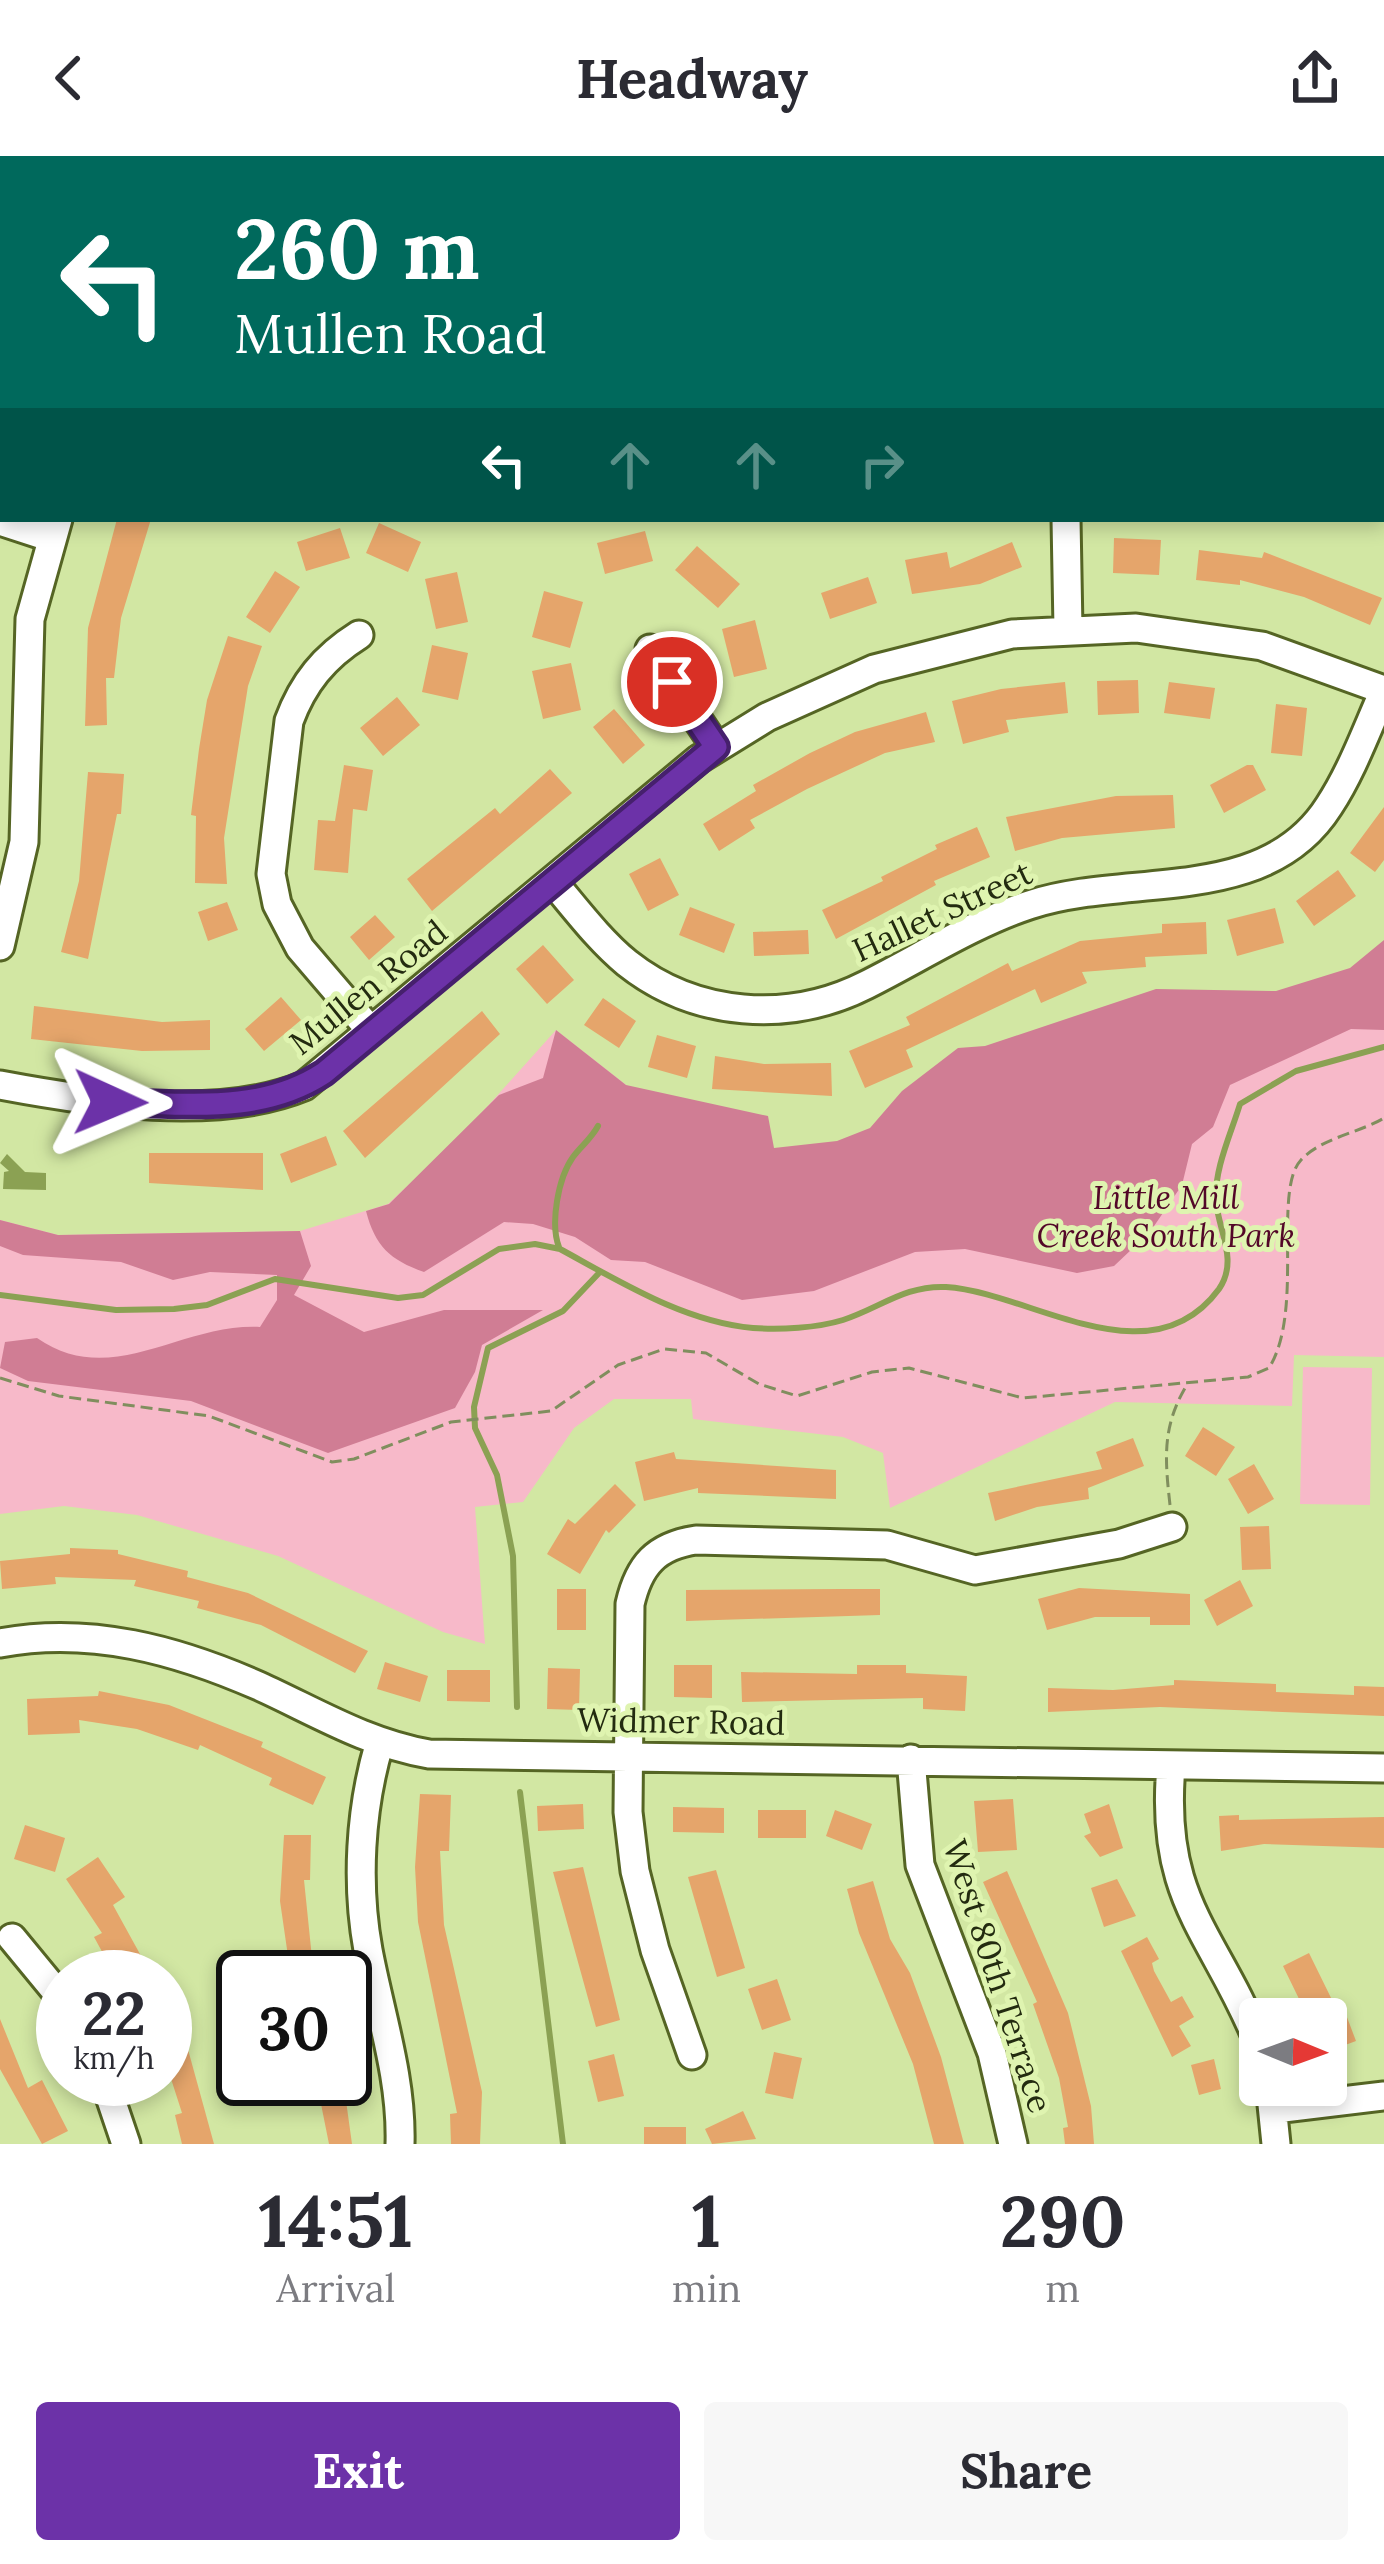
<!DOCTYPE html>
<style>
:root{--surface:#fff;--page:#f7f7f7;--text:#2b2b33;--muted:#7c7c81;--accent:#6c32a8}
body{margin:0;font-family:Lora,serif;background:var(--page);color:var(--text);height:100vh;display:flex;flex-direction:column;font-size:45px;white-space:nowrap}
*{box-sizing:border-box;margin:0}
p{font-size:39px;color:var(--muted)}
.icon{flex:none;width:66px;height:66px;fill:none;stroke:currentColor;stroke-width:2;stroke-linecap:round;stroke-linejoin:round}
.map{position:relative;height:1988px;overflow:hidden}
.panel{display:flex;flex-direction:column;background:var(--surface);flex:1}
.panel>*{flex:none}
.top-card{position:absolute;left:0px;top:0px;width:1386px;height:366px;box-shadow:0 6px 18px #0003;background:#00695c;color:#fff;overflow:hidden}
.needle{width:78px;rotate:91deg}
.controls{position:absolute;left:1239px;top:1842px;display:grid;gap:24px}
.controls a{display:grid;place-items:center;width:108px;height:108px;border-radius:12px;background:var(--surface);box-shadow:0 6px 18px #0003;font-size:60px}
.speed{position:absolute;left:36px;top:1794px;display:flex;gap:24px;font-size:60px;font-weight:700;text-align:center}
.speed>*{display:grid;place-content:center;width:156px;height:156px;border-radius:50%;background:var(--surface);box-shadow:0 6px 18px #0003;line-height:1}
.speed small{font-size:30px;font-weight:400}
.speed .limit{border:6px solid #111;border-radius:18px;background:#fff;color:#111}
.pin{position:absolute;display:grid;place-items:center;width:102px;height:102px;color:#fff;margin:-51px;border:6px solid #fff;border-radius:50%;box-shadow:0 3px 12px #0007}
.me{position:absolute;width:132px;margin:-66px;rotate:91deg;stroke-linejoin:round;filter:drop-shadow(0 0 9px #0008)}
.turn{display:flex;align-items:center;gap:42px;height:252px;padding:0 36px;font-size:54px}
.turn .icon{width:156px;height:156px;stroke-width:2.5}
.turn b{display:block;font-size:84px;line-height:102px}
.lanes{display:flex;align-items:center;height:114px;padding:0 36px;background:#0003;justify-content:center;gap:60px;direction:ltr}
.lanes .off{opacity:.35}
.eta{display:flex;justify-content:space-evenly;align-items:center;height:204px;text-align:center}
.eta b{font-size:72px;font-weight:800;line-height:84px}
.action{display:flex;gap:24px;margin-top:auto;padding:24px 36px}
.action a{flex:1;height:138px;border-radius:12px;background:var(--accent);color:#fff;font-size:48px;font-weight:800;line-height:138px;text-align:center}
.action a+a{background:var(--page);color:var(--text)}
header{display:flex;justify-content:space-between;align-items:center;height:156px;padding:0 36px;background:var(--surface);font-size:54px;font-weight:800}
.map>svg:first-child{display:block}
</style>
<header><svg class="icon" aria-label="back" viewBox="0 0 24 24"><path d="M15 5l-7 7 7 7"/></svg>Headway<svg class="icon" aria-label="share" viewBox="0 0 24 24"><path d="M12 15V3M7 8l5-5 5 5M5 13v7h14v-7"/></svg></header>
<div class="map">
<svg width="1384" height="1988" viewBox="0 0 1384 1988">
<rect width="100%" height="100%" fill="#d2e7a3"/>
<path fill="#f7b9c9" d="M1384,801v400l-90,-2 -2,51 -177,-4 -225,106 -7,-55 -40,-16 -150,-18 -2,-20h-77l-40,29 -51,74 -48,5 10,137 -42,-12 -165,-76 -141,-41 -73,-9 -64,8v-294l58,15 242,-4 88,-27 71,-66 97,-108 70,55 116,65 126,-5 439,-142z
M1303,1211l69,1 -2,137 -70,-1z"/>
<path fill="#d07d94" d="M0,0h99l-96,3v322z
M1384,784v90l-33,-1 -121,56 -17,42 -21,17 -10,41 -32,47 -36,34 -37,7 -112,-24 -50,3 -101,39 -72,9 -97,-38 -34,-2 -36,-23 -42,-13 -29,-2 -80,50c-34,-12 -49,-26 -58,-61l23,-7 110,-109 44,-17 13,-48 70,55 142,31 6,32 63,-7 33,-13 32,-37 56,-43 27,-2 171,-57 120,2 74,-23z
M0,1064l58,15 242,-4 11,35 -17,29 70,37 80,-22h99l-61,35 -7,27 -20,36 -127,45 -137,-52 -163,-20 -28,-13 5,-26 32,-4c75,52 143,-15 223,-11l17,-27v-25l-67,-3 -37,8 -52,-18 -98,-7 -23,-9z"/>
<path fill="#8ba153" d="M7,998l18,18 21,1v17l-43,-1 1,-17 5,-1 -9,-8z"/>
<g fill="none" stroke-linecap="round" stroke-linejoin="round">
<path stroke="#8ba153" stroke-width="6" d="M73,3v-3
M0,313l3,-5
M559,1091c-9,-23 -1,-69 14,-90 8,-11 18,-18 25,-31
M0,1139l116,15 58,-1 33,-4 68,-26 123,19 25,-3 76,-46 36,-5 25,5c59,32 124,73 193,79 27,2 64,0 90,-8 37,-12 62,-35 103,-33 84,5 204,96 273,2 20,-29 -1,-59 -3,-88 -2,-32 15,-67 24,-97l56,-33 88,-24
M517,1551l-4,-151 -16,-81 -22,-47 -1,-21 14,-59 75,-37 37,-39
M520,1636l43,352"/>
</g>
<path fill="#e5a56b" d="M117,363h34l-30,99 -7,60h-8l1,47 -22,1 3,-98z
M379,367l42,19 -13,30 -42,-19z
M340,372l10,30 -44,13 -9,-29z
M645,375l8,30 -48,13 -8,-31z
M1114,382l47,2 -2,35 -46,-2z
M1012,386l10,25 -42,17 -68,10 -7,-34 42,-8 3,16z
M697,390l43,38 -22,24 -43,-38z
M1199,394l63,8 2,-6 118,46 -12,27 -66,-28 -64,-17v5l-44,-5z
M275,415l25,16 -30,46 -24,-16z
M457,416l11,50 -32,7 -11,-50z
M868,421l9,26 -47,16 -9,-26z
M544,435l39,11 -13,46 -38,-11z
M755,464l12,49 -33,8 -12,-48z
M228,480l34,10 -14,40 -24,152 3,46 -32,-1 1,-67 -5,-1 8,-66 8,-49z
M432,489l36,8 -10,47 -36,-8z
M571,507l10,47 -38,9 -11,-48z
M1138,524l1,33 -41,2 -1,-34z
M1065,526l3,31 -62,7 3,12 -46,12 -11,-43 49,-12z
M1169,526l46,6 -5,31 -46,-6z
M397,541l23,28 -37,31 -23,-28z
M1276,548l31,4 -5,48 -31,-3z
M614,553l31,36 -22,19 -30,-37z
M926,556l9,30 -50,11 -78,36 -57,31 5,8 -36,23 -16,-27 53,-33 -3,-6 57,-32 45,-21z
M344,609l29,5 -6,41 -14,-2 -5,64 -34,-3 4,-50 17,1z
M1247,609h6l13,25 -42,23 -14,-28z
M550,613l22,24 -140,118 -25,-32 88,-71 5,6z
M88,616l36,2 -3,40h-4l-29,145 -27,-7 18,-71z
M1173,639l2,33 -113,10 -47,13 -9,-34 110,-21z
M1384,651v53l-9,12 -25,-19z
M977,671l13,30 -56,24 2,4 -100,54 -14,-29 61,-29 -2,-4 56,-28 -2,-4z
M660,702l19,37 -31,16 -19,-37z
M1338,714l18,26 -42,30 -18,-25z
M227,746l11,28 -30,11 -10,-29z
M690,751l45,17 -11,29 -45,-18z
M1275,752l9,35 -47,13 -10,-36z
M375,759l20,22 -26,23 -19,-23z
M1206,766l1,32 -62,3 1,10 -64,5 5,11 -46,20 -6,-14 -129,61 7,17 -48,21 -16,-37 61,-26 -4,-8 102,-54 4,8 68,-30 82,-8v-9z
M808,774l1,24 -55,2 -1,-24z
M543,789l31,35 -27,24 -31,-35z
M281,841l20,23 -37,31 -19,-22z
M603,842l33,23 -17,27 -35,-23z
M34,850l128,16 48,-2v30l-68,1 -111,-12z
M482,855l18,23 -135,124 -22,-27z
M657,879l39,11 -9,32 -39,-11z
M715,900l49,8 67,-1 1,33 -120,-7z
M326,980l11,29 -46,18 -11,-29z
M149,997h114v37l-114,-7z
M1203,1271l32,20 -19,29 -31,-20z
M1133,1282l11,28 -56,22 1,11 -52,8 -42,14 -7,-28 114,-24 -6,-17z
M674,1296l2,7 160,11v29l-138,-6v-5l-54,13 -9,-39z
M1254,1308l20,35 -26,15 -20,-35z
M615,1328l21,21 -27,28 -3,-3 -26,44 -33,-20 21,-35 7,5z
M1269,1370l2,43 -29,1 -2,-43z
M70,1392l48,2v4l70,17 -1,6 61,16 120,58 -13,22 -94,-48 -64,-17 2,-7 -65,-15 2,-6 -81,-3 1,7 -54,5 -2,-28 70,-7z
M1240,1424l13,26 -36,20 -13,-26z
M1079,1432l111,6v31h-40v-8h-55l-48,13 -9,-31z
M557,1433h29v41h-29z
M842,1433h38v26l-194,6v-31z
M385,1506l43,14 -8,26 -43,-13z
M674,1509h38v33l-38,-1z
M857,1509h49v8l61,3 -2,35 -42,-2v-11l-181,4 -1,-30 116,2z
M548,1512l32,1 -1,41 -32,-1z
M447,1514h43v32l-43,-1z
M1174,1524l102,4v8l78,3v-9l30,1v29l-224,-9 -112,5v-24l65,2 61,-5z
M99,1535l70,14 94,37 -2,5 65,30 -13,28 -44,-20 3,-7 -72,-33 -2,5 -61,-21 -58,-9 1,13 -52,2 -1,-36 71,-3z
M420,1638l31,1 -2,56h-9l4,74 38,167 -2,52h-29l-1,-30 7,-1 -39,-191 -3,-55z
M1013,1643l4,51 -39,2 -4,-51z
M583,1648l1,25 -46,2 -1,-25z
M1109,1648l14,44 -23,9 -16,-21 7,-3 -7,-19z
M673,1651l51,1v25l-51,-1z
M758,1654h48v28h-48z
M835,1654l37,14 -10,26 -36,-14z
M1239,1659v5l145,-3v31l-120,-4 -43,7 -2,-35z
M25,1669l40,13 -10,34 -41,-13z
M284,1679h27l-1,45h-6l8,78 5,-1 4,20h-30l-11,-76z
M98,1701l27,40 -12,8 33,60 -21,12h-9l-22,-40 8,-4 -36,-54z
M583,1711l37,153 -24,7 -43,-155z
M716,1714l29,98 -28,9 -29,-100z
M1007,1715l61,142 23,93 3,38h-29l-2,-16 5,-1 -9,-49 -26,-74 4,-2 -54,-120z
M1117,1723l19,37 -32,11 -13,-39z
M873,1725l17,58 20,34 31,84 23,87h-30l-21,-80 -54,-131 -12,-44z
M1147,1781l12,22 -7,4 2,8 17,31 11,-6 12,21 -15,9 12,20 -19,11 -51,-106z
M1309,1797l26,53 7,-2 14,37 -27,10 -3,-32h-9l-7,-20 -9,4 -18,-37z
M777,1823l14,41 -29,10 -14,-41z
M165,1837l16,31 33,120h-32l-7,-29 7,-2 -17,-53z
M0,1863l28,69 14,-8 26,51 -26,13 -42,-75z
M774,1896l28,6 -9,41 -28,-6z
M614,1898l10,42 -26,6 -10,-41z
M1214,1903l7,30 -22,6 -8,-30z
M316,1923h27l9,65h-23z
M743,1955l13,28 -44,5 -7,-15z
M644,1971h42v17h-42z"/>
<g fill="none" stroke-linecap="round" stroke-linejoin="round">
<g stroke="#556524" stroke-width="33">
<path id="minor" d="M1031,0l1,3
M135,3v-3
M415,3l2,-3
M787,3v-3
M1383,188h1
M1066,363l2,110
M0,365l52,17
M359,479c-35,22 -56,48 -70,86l-18,153 6,30 23,44 71,83
M650,493l66,98
M553,726c23,27 46,58 74,81 68,54 162,61 239,22 54,-27 106,-61 163,-80 99,-33 236,2 300,-99 23,-35 38,-77 55,-115
M0,790l24,-104 6,-223 28,-100
M0,929c90,17 217,37 304,1l395,-327 68,-42 107,-48 138,-35 124,-6 126,18 122,44
M0,1487c90,-17 177,7 259,43 57,26 107,57 170,68l955,14
M379,1589c-19,65 -23,139 -11,205 12,64 34,128 32,194
M911,1603l9,106 72,188 21,91
M1171,1610c-12,137 44,167 89,280
M12,1782l51,62
M692,1899l-37,-105 -20,-79 -7,-59 2,-208c9,-39 26,-58 66,-64l191,5 88,25 144,-26 53,-17
M104,1923l22,65
M1270,1929l6,59
M1275,1953l109,-13"/>
</g>
<path stroke="#808e5e" stroke-width="3" stroke-dasharray="12 6" stroke-linecap="butt" d="M0,1222l59,18 150,20 123,46 22,-3 97,-37 100,-11 67,-46 46,-16 42,4 53,31 38,12 75,-24 37,-4 114,30 225,-21 21,-9c36,-58 3,-177 32,-208 20,-22 58,-27 83,-42
M1170,1349c-5,-45 -8,-77 15,-117"/>
<use href="#minor" stroke="#fff" stroke-width="27"/>
</g>
<g fill="none" stroke-linecap="round" stroke-linejoin="round">
<g stroke="#46206d" stroke-width="30">
<path id="route" d="M110,946c74,1 150,13 214,-29l392,-326 -44,-65"/>
</g>
<use href="#route" stroke="#6c32a8" stroke-width="21"/>
</g>
<g text-anchor="middle" stroke-width="10" stroke-linejoin="round" paint-order="stroke">
<g font-size="33" fill="#232b10" stroke="#dff4b0">
<text transform="translate(942 755) rotate(-25)" y="12">Hallet Street</text>
<text transform="translate(368 831) rotate(-39)" y="12">Mullen Road</text>
<text transform="translate(681 1565) rotate(1)" y="12">Widmer Road</text>
<text transform="translate(998 1820) rotate(72)" y="12">West 80th Terrace</text>
</g>
<g font-size="33" font-style="italic" fill="#530728" stroke="#dff4b0">
<text x="1166" y="1053">Little Mill<tspan x="1166" dy="38">Creek South Park</tspan></text>
</g>
</g>
</svg>
<div class="controls">
<a><svg class="needle" viewBox="-14 -14 28 28"><path d="M0-13l5 13h-10z" fill="#e53935"/><path d="M0 13l5-13h-10z" fill="#7c7c81"/></svg></a>
</div>
<div class="speed"><div>22<small>km/h</small></div><div class="limit">30</div></div>
<div class="pin" style="left:672px;top:526px;background:#d93025"><svg class="icon" aria-label="arrive" viewBox="0 0 24 24"><path d="M6 21V4h12l-3 4 3 4H6"/></svg></div>
<svg class="me" style="left:110px;top:946px" viewBox="-20 -20 40 40"><path d="M0-17L14 15 0 8-14 15z" fill="#6c32a8" stroke="#fff" stroke-width="4"/></svg>
<div class="top-card">
<div class="turn"><svg class="icon" aria-label="left" viewBox="0 0 24 24"><path d="M17 20v-9H6M10 6l-5 5 5 5"/></svg><div><b>260 m</b>Mullen Road</div></div>
<div class="lanes"><svg class="icon" aria-label="left" viewBox="0 0 24 24"><path d="M17 20v-9H6M10 6l-5 5 5 5"/></svg><svg class="icon off" aria-label="ahead" viewBox="0 0 24 24"><path d="M12 20V5M6 11l6-6 6 6"/></svg><svg class="icon off" aria-label="ahead" viewBox="0 0 24 24"><path d="M12 20V5M6 11l6-6 6 6"/></svg><svg class="icon off" aria-label="right" viewBox="0 0 24 24"><path d="M7 20v-9h11M14 6l5 5-5 5"/></svg></div>
</div>
</div>
<section class="panel">
<div class="eta">
<div><b>14:51</b><p>Arrival</p></div>
<div><b>1</b><p>min</p></div>
<div><b>290</b><p>m</p></div>
</div>
<div class="action"><a>Exit</a><a>Share</a></div>
</section>
